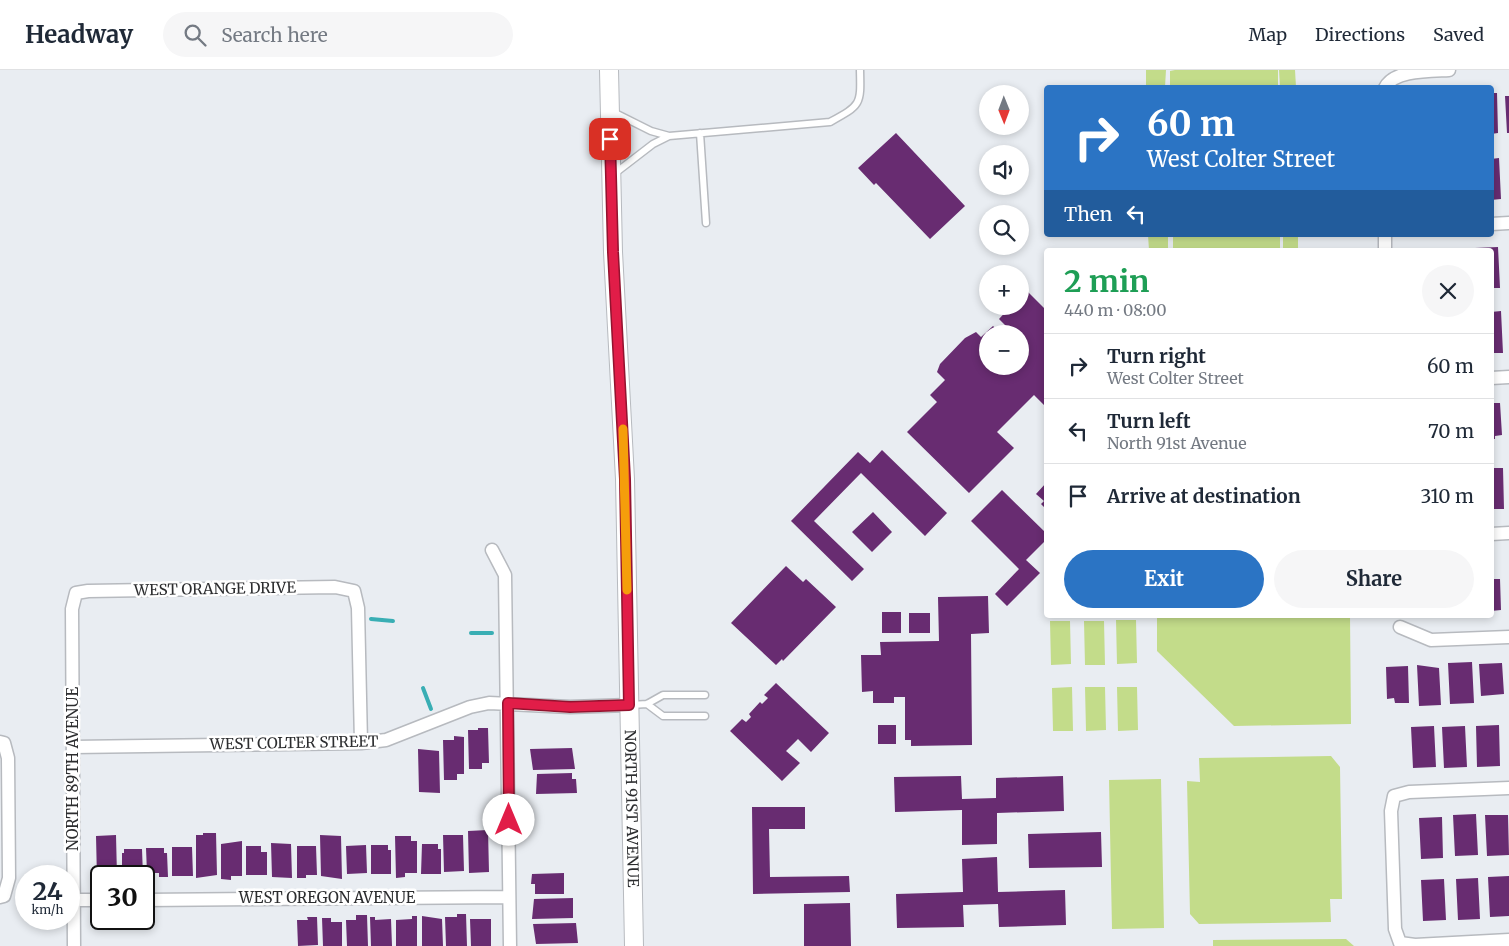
<!DOCTYPE html>
<meta charset="utf-8">
<style>
:root{--surface:#fff;--page:#f6f6f7;--text:#1f2937;--muted:#747a83;--line:#e0e1e3;--accent:#2b74c4}
body{margin:0;font-family:Merriweather,serif;background:var(--page);color:var(--text);height:100vh;display:flex;flex-direction:column;font-size:19px;white-space:nowrap}
*{box-sizing:border-box;margin:0}
p{font-size:16px;color:var(--muted)}
.icon{flex:none;width:28px;height:28px;fill:none;stroke:currentColor;stroke-width:2;stroke-linecap:round;stroke-linejoin:round}
.map{position:relative;flex:1;overflow:hidden}
.side{position:absolute;left:1044px;top:178px;width:450px;height:370px;display:flex;flex-direction:column;background:var(--surface);border-radius:5px;box-shadow:0 2px 8px #0003}
.side>*{flex:none}
.hud{position:absolute;left:1044px;top:15px;width:450px;height:152px;border-radius:5px;box-shadow:0 2px 8px #0003;background:#2b74c4;color:#fff;overflow:hidden}
.needle{width:32px;rotate:179deg}
.tools{position:absolute;left:979px;top:15px;display:grid;gap:10px}
.tools a{display:grid;place-items:center;width:50px;height:50px;border-radius:50%;background:var(--surface);box-shadow:0 2px 8px #0003;font-size:25px}
.speed{position:absolute;left:15px;top:795px;display:flex;gap:10px;font-size:25px;font-weight:700;text-align:center}
.speed>*{display:grid;place-content:center;width:65px;height:65px;border-radius:50%;background:var(--surface);box-shadow:0 2px 8px #0003;line-height:1}
.speed small{font-size:12px;font-weight:400}
.speed .limit{border:2px solid #111;border-radius:8px;background:#fff;color:#111}
.pin{position:absolute;display:grid;place-items:center;width:42px;height:42px;color:#fff;margin:-21px;border-radius:10px;box-shadow:0 2px 8px #0006}
.me{position:absolute;width:55px;margin:-28px;rotate:0deg;stroke-linejoin:round;filter:drop-shadow(0 0 4px #0008)}
.turn{display:flex;align-items:center;gap:18px;height:105px;padding:0 20px;font-size:22px}
.turn .icon{width:65px;height:65px;stroke-width:2.5}
.turn b{display:block;font-size:35px;line-height:42px}
.then{display:flex;align-items:center;height:48px;padding:0 20px;background:#0003;gap:10px;font-size:19px}
.round{display:grid;place-items:center;flex:none;width:52px;height:52px;border-radius:26px;background:var(--page)}
.headline{display:flex;align-items:center;justify-content:space-between;height:85px;padding:0 20px}
h1{font-size:30px;font-weight:700;line-height:38px;color:#1e9e55}
.primary-button{display:flex;gap:10px;margin-top:auto;padding:10px 20px}
.primary-button a{flex:1;height:58px;border-radius:30px;background:var(--accent);color:#fff;font-size:20px;font-weight:700;line-height:58px;text-align:center}
.primary-button a+a{background:var(--page);color:var(--text)}
ul{padding:0;list-style:none}
li{display:flex;align-items:center;gap:15px;height:65px;padding:0 20px;border-top:1px solid var(--line)}
li div{flex:1}
li b{display:block;font-size:19px}
li em{font-style:normal}
header{display:flex;align-items:center;gap:30px;box-sizing:border-box;height:70px;padding:0 25px;background:var(--surface);border-bottom:1px solid var(--line)}
header strong{font-size:24px}
nav{display:flex;gap:28px;margin-inline-start:auto;font-size:18px}
.search{width:350px;height:45px;background:var(--page);display:flex;align-items:center;gap:12px;box-sizing:border-box;padding:0 18px;border-radius:28px;color:var(--muted);font-size:19px}
.map>svg:first-child{display:block}
</style>
<header>
<strong>Headway</strong>
<div class="search"><svg class="icon" aria-label="search" viewBox="0 0 24 24"><circle cx="10" cy="10" r="6"/><path d="M15 15l6 6"/></svg>Search here</div>
<nav><a>Map</a><a>Directions</a><a>Saved</a></nav>
</header>
<div class="map">
<svg width="1509" height="876" viewBox="0 0 1509 876">
<rect width="100%" height="100%" fill="#e9edf2"/>
<path fill="#c3dc8a" d="M1146,0h20l-1,17h-19z
M1175,0h103v17h-108v-16z
M1279,0h16l1,17h-16z
M1148,165h20v15h-19z
M1173,165h107v15h-107z
M1283,165h15v15h-15z
M1157,545h193l1,109 -117,2 -77,-75z
M1116,550h20l1,43 -20,1z
M1050,551h20l1,43 -20,1z
M1084,551h20l1,44h-20z
M1072,617l1,44h-20l-1,-43z
M1085,617h20l1,43 -20,1z
M1117,617h20l1,43 -20,1z
M1331,686l9,11 2,132h-12l1,23 -132,2 -9,-10 -3,-133 13,1 -1,-24z
M1161,709l3,149 -52,1 -3,-149z
M1346,869l8,7h-141v-6z"/>
<g fill="none" stroke-linecap="round" stroke-linejoin="round">
<path stroke="#39aeb4" stroke-width="4" d="M371,549l22,2
M471,563h21
M423,618l8,21"/>
</g>
<path fill="#682c71" d="M1491,23h6l1,40 -7,1z
M1505,26h4v37h-2z
M896,63l69,73 -35,33 -54,-56 -2,2 -16,-17z
M1499,88l2,41 -10,1v-41z
M1498,177l2,41h-9v-38l-16,-2z
M1027,221l19,19v97l-12,-12 -37,37 17,16 -45,45 -62,-61 30,-30 -7,-7 15,-15 -8,-8 3,-8 25,-26 11,-6 5,5 12,-11 9,8h-14v32h32v-32h-10l2,-2 -13,-13 12,-13h9v-8z
M1501,241l2,42h-12v-41z
M1491,333h9l2,32 -7,1v3h-4z
M882,380l65,63 -22,23 -64,-63 -47,48 50,48 -12,12 -61,-60 67,-69 12,11z
M1491,398h12l1,41h-13z
M1046,413v26l-5,-5 3,-3 -8,-7z
M1002,420l44,43v7l-20,20 14,13 -33,33 -12,-12 24,-25 -48,-48z
M873,442l19,20 -20,20 -20,-20z
M786,496l17,16 3,-3 30,28 -53,54 -1,-2 -6,6 -45,-42z
M1491,509h9l1,31 -10,1z
M988,526l1,37 -18,1 1,111 -61,1v-6h-6v-43h-11v6h-21v-12l-11,1 -1,-37h20l-1,-13 59,-1 -1,-44z
M882,542h19v21h-19z
M909,543h21v20h-21z
M1472,592l2,41 -24,1 -2,-41z
M1502,593l2,31 -23,2 -2,-32z
M1417,595l22,3 2,37 -22,1z
M1408,596l1,37h-14l-1,-5 -7,1 -1,-32z
M776,613l53,50 -18,19 -13,-13 -12,12 14,12 -18,18 -52,-50 12,-12 4,3 5,-5 -2,-3 11,-12 2,2 6,-6 -4,-3z
M878,655h18v19h-18z
M1499,655l1,41 -23,1 -1,-41z
M1434,656l2,41 -23,1 -2,-41z
M1465,656l2,41 -23,1 -2,-41z
M478,658h10l1,35h-7v6h-13l-1,-39h10z
M454,666l10,1v37h-7v6h-13l-1,-40h11z
M572,678l3,21 -42,1 -3,-21z
M418,679l21,2 1,42 -21,-1z
M572,703v6h4l1,14 -41,1 1,-20z
M961,706l1,23 34,-1v-20l67,-2 1,35 -67,2v31l-35,1v-35l-67,2 -1,-35z
M752,737h53v22h-36l1,48 79,-1 1,16 -97,2z
M1476,744l2,41 -23,1 -2,-41z
M1485,745h23l1,40 -22,1z
M1442,747l1,41 -22,1 -2,-41z
M488,760l1,42 -20,1 -1,-42z
M1101,762l1,35 -73,1 -1,-34z
M203,763h13l1,42 -21,3v-43h7z
M116,765l1,41h-16v3h-4l-1,-43z
M320,765l21,1 1,43 -21,-3z
M443,765h20l1,36 -20,1z
M395,766h16v5h6v32h-12v4l-9,1z
M242,771v35h-11v4l-10,-1v-35z
M271,773l20,1 1,34 -20,-1z
M422,774h16v5h3v25h-20z
M366,775l1,28 -20,1 -1,-28z
M371,775h17v5h3v24h-20z
M246,776h15v6h6v23h-21z
M297,776h19l1,29h-11v3h-9z
M172,777h20l1,29h-21z
M146,778h18v5h3l1,24h-9v-4h-12z
M124,779h18l1,27h-21v-23h2z
M997,787l1,35 67,-2 1,35 -67,2 -1,-23 -35,1 1,22 -67,1 -1,-34 67,-2 -1,-33z
M564,803v21h-29v-10h-4l1,-10z
M1509,806v40l-19,1 -2,-40z
M1478,808l2,41 -22,1 -2,-41z
M1444,809l2,41 -23,1 -2,-41z
M573,828v20l-41,1 2,-20z
M850,833l1,43h-47v-42z
M457,844h9l1,32h-21l-1,-29h12z
M356,845h11l1,31h-21l-1,-26h10z
M412,846h5v30h-21v-26l16,-1z
M422,846l20,3 1,27h-21z
M307,847h10l1,28 -20,1 -1,-26h11z
M370,847h5v3l16,-1 1,27h-21z
M322,848h9v4h11v24h-19z
M470,849h21v27h-20z
M576,853l2,20 -42,1 -3,-20z"/>
<g fill="none" stroke-linecap="round" stroke-linejoin="round">
<g stroke="#b7babf" stroke-width="9">
<path id="service" d="M613,42l38,19 18,5 -16,8 -39,30
M700,63l6,90
M669,66l161,-14c31,-17 31,-17 30,-52
M647,634l16,12h42
M631,635l16,-1 16,-9h42"/>
</g>
<g stroke="#b7babf" stroke-width="15">
<path id="minor" d="M1385,18c8,-18 44,-17 64,-18
M1491,154l18,-1
M1385,165v15
M1491,308l18,-1
M1491,464l18,-1
M492,480l13,25 5,371
M1400,557l31,13 78,-3
M0,672l4,1 4,15 1,120 -5,18 -4,1
M73,677l288,-4 25,-3 84,-33 19,-4 81,4 59,-2
M1509,718l-100,4 -15,4 -3,15 4,118 5,14 15,2 94,-5
M74,830h27
M144,830l365,-3
M74,876l-2,-337 4,-16 12,-2 247,-4 19,4 4,17 3,135"/>
</g>
<g stroke="#b7babf" stroke-width="20">
<g id="secondary">
<path id="s1" d="M609,0l4,182 12,227 9,467"/>
</g>
</g>
<use href="#service" stroke="#fff" stroke-width="6"/>
<use href="#minor" stroke="#fff" stroke-width="12"/>
<use href="#secondary" stroke="#fff" stroke-width="18"/>
</g>
<g fill="none" stroke-linecap="round" stroke-linejoin="round">
<g stroke="#92132f" stroke-width="12">
<path id="route" d="M509,750l-1,-117 62,4 59,-2 -4,-226 -12,-227 -3,-113"/>
</g>
<use href="#route" stroke="#e11d48" stroke-width="9"/>
<path stroke="#f59e0b" stroke-width="9" d="M623,359l4,161"/>
</g>
<g text-anchor="middle" stroke-width="5" stroke-linejoin="round" paint-order="stroke">
<g font-size="15" fill="#2c2d2f" stroke="#fff">
<text transform="translate(215 519) rotate(-1)" y="5">WEST ORANGE DRIVE</text>
<text transform="translate(294 673) rotate(-1)" y="5">WEST COLTER STREET</text>
<text transform="translate(73 699) rotate(-90)" y="5">NORTH 89TH AVENUE</text>
<text dy="5" stroke="none"><textPath href="#s1" startOffset="739">NORTH 91ST AVENUE</textPath></text>
<text x="327" y="833">WEST OREGON AVENUE</text>
</g>
</g>
</svg>
<div class="tools">
<a><svg class="needle" viewBox="-14 -14 28 28"><path d="M0-13l5 13h-10z" fill="#e53935"/><path d="M0 13l5-13h-10z" fill="#747a83"/></svg></a>
<a><svg class="icon" aria-label="sound" viewBox="0 0 24 24"><path d="M4 9h4l5-4v14l-5-4H4zM17 9q2 3 0 6"/></svg></a>
<a><svg class="icon" aria-label="search" viewBox="0 0 24 24"><circle cx="10" cy="10" r="6"/><path d="M15 15l6 6"/></svg></a>
<a>+</a>
<a>−</a>
</div>
<div class="speed"><div>24<small>km/h</small></div><div class="limit">30</div></div>
<div class="pin" style="left:610px;top:69px;background:#d93025"><svg class="icon" aria-label="arrive" viewBox="0 0 24 24"><path d="M6 21V4h12l-3 4 3 4H6"/></svg></div>
<svg class="me" style="left:509px;top:750px" viewBox="-20 -20 40 40"><circle r="19" fill="#fff"/><path d="M0-13L10 11 0 6-10 11z" fill="#e11d48"/></svg>
<div class="hud">
<div class="turn"><svg class="icon" aria-label="right" viewBox="0 0 24 24"><path d="M7 20v-9h11M14 6l5 5-5 5"/></svg><div><b>60 m</b>West Colter Street</div></div>
<div class="then">Then<svg class="icon" aria-label="left" viewBox="0 0 24 24"><path d="M17 20v-9H6M10 6l-5 5 5 5"/></svg></div>
</div>
<section class="side">
<div class="headline"><div><h1>2 min</h1><p>440 m · 08:00</p></div><a class="round"><svg class="icon" aria-label="close" viewBox="0 0 24 24"><path d="M6 6l12 12M18 6L6 18"/></svg></a></div>
<ul>
<li><svg class="icon" aria-label="right" viewBox="0 0 24 24"><path d="M7 20v-9h11M14 6l5 5-5 5"/></svg><div><b>Turn right</b><p>West Colter Street</p></div><em>60 m</em></li>
<li><svg class="icon" aria-label="left" viewBox="0 0 24 24"><path d="M17 20v-9H6M10 6l-5 5 5 5"/></svg><div><b>Turn left</b><p>North 91st Avenue</p></div><em>70 m</em></li>
<li><svg class="icon" aria-label="arrive" viewBox="0 0 24 24"><path d="M6 21V4h12l-3 4 3 4H6"/></svg><div><b>Arrive at destination</b></div><em>310 m</em></li>
</ul>
<div class="primary-button"><a>Exit</a><a>Share</a></div>
</section>
</div>
